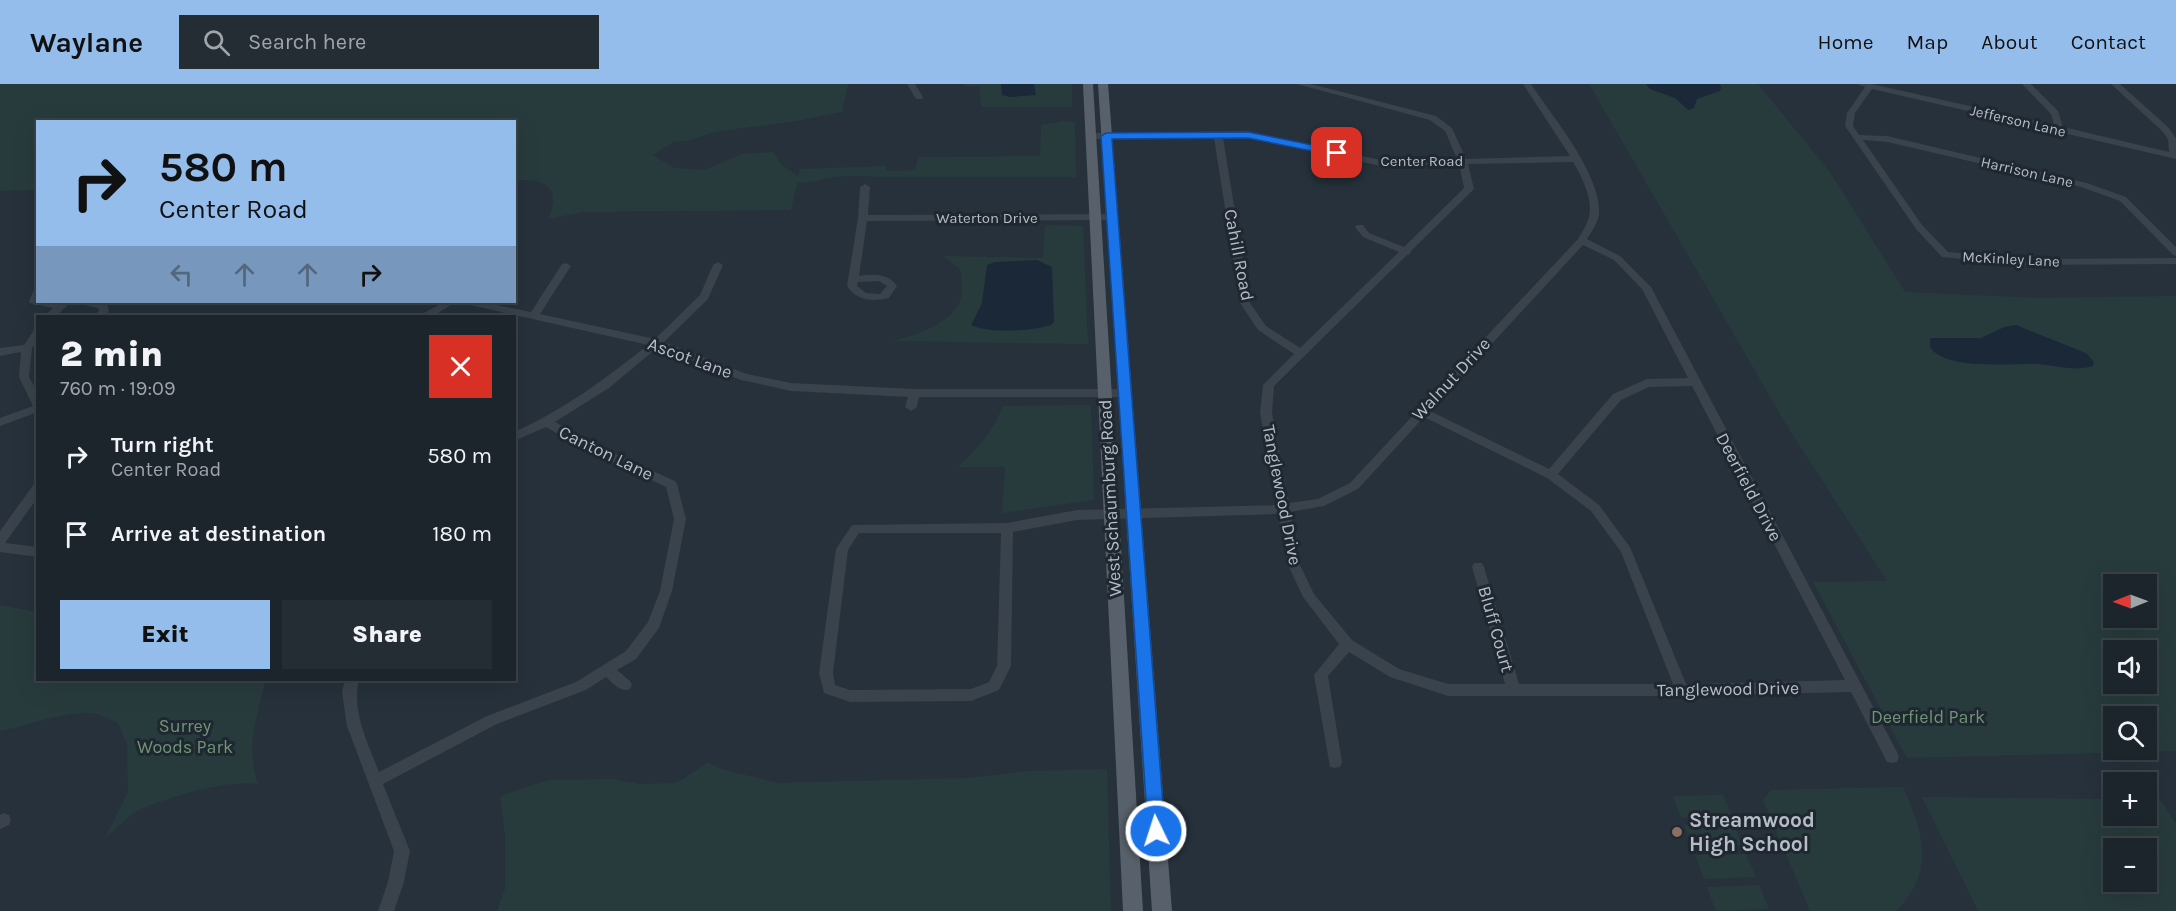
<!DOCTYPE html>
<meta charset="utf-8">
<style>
:root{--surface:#1c252c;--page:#252d34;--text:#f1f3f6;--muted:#a0a5a9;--line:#3a4248;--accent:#95bdec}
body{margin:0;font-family:Karla,sans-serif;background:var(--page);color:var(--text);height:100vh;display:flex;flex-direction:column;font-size:22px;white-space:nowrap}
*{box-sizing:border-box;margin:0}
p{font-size:20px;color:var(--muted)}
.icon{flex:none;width:33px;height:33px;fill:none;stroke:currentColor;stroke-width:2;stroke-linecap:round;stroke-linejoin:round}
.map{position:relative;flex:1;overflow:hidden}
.details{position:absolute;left:36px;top:231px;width:480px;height:366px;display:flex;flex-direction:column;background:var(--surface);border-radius:0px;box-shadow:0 6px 24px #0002,0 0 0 2px var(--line)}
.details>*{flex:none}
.banner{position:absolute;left:36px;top:36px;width:480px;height:183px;border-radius:0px;box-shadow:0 6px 24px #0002,0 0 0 2px var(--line);background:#95bdec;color:#111;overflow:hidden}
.needle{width:39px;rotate:269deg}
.fabs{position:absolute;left:2103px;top:490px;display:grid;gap:12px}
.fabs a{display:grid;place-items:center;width:54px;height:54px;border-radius:0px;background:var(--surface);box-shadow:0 6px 24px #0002,0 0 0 2px var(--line);font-size:30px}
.pin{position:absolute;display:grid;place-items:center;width:51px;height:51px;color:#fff;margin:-26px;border-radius:12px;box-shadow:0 3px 9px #0006}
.me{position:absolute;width:66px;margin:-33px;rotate:356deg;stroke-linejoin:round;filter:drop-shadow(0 0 4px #0008)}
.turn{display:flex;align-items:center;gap:21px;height:126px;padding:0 24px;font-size:27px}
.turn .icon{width:78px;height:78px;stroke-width:2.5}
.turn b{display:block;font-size:42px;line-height:51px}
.lanes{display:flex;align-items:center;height:57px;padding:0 24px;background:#0003;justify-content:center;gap:30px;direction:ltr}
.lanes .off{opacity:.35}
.round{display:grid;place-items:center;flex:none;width:63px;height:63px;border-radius:0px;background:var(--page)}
.summary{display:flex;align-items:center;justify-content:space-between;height:102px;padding:0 24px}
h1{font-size:36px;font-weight:800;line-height:45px}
.button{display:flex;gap:12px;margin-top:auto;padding:12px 24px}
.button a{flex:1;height:69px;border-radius:0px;background:var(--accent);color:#111;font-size:24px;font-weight:800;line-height:69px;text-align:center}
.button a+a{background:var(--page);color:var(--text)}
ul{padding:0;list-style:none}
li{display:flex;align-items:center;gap:18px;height:78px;padding:0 24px}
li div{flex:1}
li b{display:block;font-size:22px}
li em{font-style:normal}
header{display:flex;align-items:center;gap:36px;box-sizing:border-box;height:84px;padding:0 30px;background:var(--accent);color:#111}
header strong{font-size:28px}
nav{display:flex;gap:33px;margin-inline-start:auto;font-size:21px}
.search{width:420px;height:54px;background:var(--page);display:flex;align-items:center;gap:15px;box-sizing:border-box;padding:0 21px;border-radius:0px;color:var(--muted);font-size:22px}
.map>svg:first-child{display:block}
</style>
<header>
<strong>Waylane</strong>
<div class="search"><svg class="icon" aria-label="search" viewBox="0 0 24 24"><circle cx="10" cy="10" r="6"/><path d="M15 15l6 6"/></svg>Search here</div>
<nav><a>Home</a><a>Map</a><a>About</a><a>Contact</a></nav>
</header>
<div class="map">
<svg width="2176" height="827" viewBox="0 0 2176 827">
<rect width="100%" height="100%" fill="#26313b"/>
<path fill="#283b3c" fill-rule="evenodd" d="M0,0h848l-6,28 -45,9 -83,11 -22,8 -19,2 -20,13 21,13 31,2 37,-16 32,-2 7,12 17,12 2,-7 86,-3v5l29,-1 3,-13 122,-1 1,-31 23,-4 11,1 1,55h-197c-18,-1 -36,-2 -54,2 -10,2 -17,4 -28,4l-6,27 -208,2 -35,7c15,-33 -4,-40 -33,-39l-1,-58h-476l-1,68 -37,1z
M965,0h107v23h-91l-1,-20 -15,-1z
M1589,0h169l72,88 75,120 133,6 138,-2v455l-269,7 -94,-176 74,-1 -103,-160zM2114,501h32v33h-32zM2114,567h32v33h-32zM2114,633h32v33h-32z
M1045,141l38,1 5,118 -198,-3c21,-3 55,-16 67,-34 7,-11 5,-26 3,-38l-17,-13 100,2z
M1091,321l3,95 -92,13 3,-46h-47c21,-19 34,-35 45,-61z
M0,521l37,7 1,68h228c-9,35 -21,68 -8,104 -29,-5 -90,13 -117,25 -13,7 -25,20 -36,29l23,-46 -1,-48 -9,-21c-7,-3 -15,-8 -22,-9 -28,-5 -67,12 -96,17z
M708,678l13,7 57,14 189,-5 63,-7 77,-2 4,142h-614l8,-22v-54l-5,-39 48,-16 64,-1 27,5 38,-1z
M1903,703c20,45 33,85 -7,124h-86l-47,-111 8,-10z
M1723,711l9,22 -51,1 -8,-22z
M1922,713l191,2 1,17h32l1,-17h13l16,25v87h-198zM2114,765h32v33h-32z
M1734,740l9,22 -51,2 -8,-23z
M1746,770l10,23 -52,2 -9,-24z
M1759,801l10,24 -53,2 -9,-24z"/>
<path fill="#1b2838" d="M1001,0h33l2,11 -26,2 -8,-2z
M1646,0h74l1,3 -1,4 -23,8 -3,9 -6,2 -13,-12 -25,-9z
M1037,176l15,7 2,55 -3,3c-18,6 -63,9 -80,0l11,-22 5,-38 8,-3z
M2016,241l70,28 8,9 -1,4c-18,6 -38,-1 -56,-2 -25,-1 -92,7 -107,-17v-9h51l23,-11z"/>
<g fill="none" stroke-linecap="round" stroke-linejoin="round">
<path fill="#3a424b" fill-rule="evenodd" d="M907,0h8l8,13 -1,2h-6z
M1297,0h14l125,32 16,12 14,31 104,-3 -47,-72h8c21,32 71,91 68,130 -1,9 -7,17 -12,25l33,17 31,31 246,465 2,5 -2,5 -5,1 -5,-1 -36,-70 -169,4h-234l-58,-19 -41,-25 -21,24 14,86 -2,5 -5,1 -5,-1 -16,-92 25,-31 -36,-47 -15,-32 -10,-51 -201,6 -64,12 -2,134 -12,24 -28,11 -121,1 -26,-9 -5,-20 17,-124 16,-24 155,-2 70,-13 200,-5 -17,-92 3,-28 31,-31 -36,-24 -18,-27 -26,-165 -124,1 -4,-3 4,-3 157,-1 134,28 76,-1 -12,-28 -15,-11zM1223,54h24l134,28 78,-2 5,24 -60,59 -35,-14 -6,-8h-6l-2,2 8,10 36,15 -99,96 -34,-22 -16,-23zM1573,78c9,15 20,37 16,55 -2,8 -7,15 -11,22l-158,168 -3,1 -1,4 -66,71 -32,16 -29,4 -17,-90 2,-27 133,-131 3,-1 1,-3 61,-60 2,-2 -6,-25zM1583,161l31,15 28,29 46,89 -41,1 -34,15 -64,75 -119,-58zM1692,302l153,294 -159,4 -56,-137 -31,-42 -41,-31 63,-74 28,-13zM1424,333l123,61 44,33 30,41 52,132h-154l-35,-117 -2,-4h-8l-2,4 33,117h-57l-49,-15 -47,-29 -38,-46 -14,-29 -10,-53 34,-6 34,-17zM859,449h142l-4,133 -8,16 -18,7 -121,1 -15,-5 -2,-12 15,-123z
M1857,0h15l182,41 -3,-11 -29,-30h9l27,27 5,16 106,25 -1,-13 -6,-8 -51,-47h9l48,43 8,11v21l-304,-70 -17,24 -2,13 6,9 28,1 200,47 39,14 50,50v9l-3,-1 -53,-54 -39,-14 -194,-45 -24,-2 59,85 26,27 74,7 154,-1v6l-154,1 -80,-8 -26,-28 -71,-103 2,-13 18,-26z
M865,100l5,3 -2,28 244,-1 5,3 -5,3 -245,1 -8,55c14,-2 29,-3 38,10l-8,12c-17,4 -32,3 -42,-12l11,-68 2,-31zM879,197l8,5 -7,8 -14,-1 -9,-7 1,-4z
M718,178l5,3 -15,34 -44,43 83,32 44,9 123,6h211l6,4 -6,4h-206l-2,10 -6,4 -6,-4 3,-10 -117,-6 -50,-11 -83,-33 -49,41 -54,34 41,23 79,36 2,3 9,35 -14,72 -13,37 -23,31 -19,11 13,11 2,4 -2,4c-10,4 -17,-6 -24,-12l-20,13 -89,34 -114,60 27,67 -6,31 -10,29h-16l10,-29 6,-31 -47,-125 -5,-34 3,-12h14c-8,31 9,63 20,92l108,-56 89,-34 50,-31 22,-29 12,-31 14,-72 -8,-32 -78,-36 -42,-24 -32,14v-9c50,-22 92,-54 134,-87l-178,-40 -5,-3h18l48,10 31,-48 4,-1 5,3 -31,48 115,25 45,-44 13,-30z
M38,205v13h33l-15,14h-11l8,-8 -23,-5 -1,-2 5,-11z
M79,218l28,1 2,9 -5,4h-12l7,-5 -1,-3 -18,-4z
M444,218h12l-23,14h-12l1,-2z
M38,245v12l-6,7 -3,29 9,16v19l-38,14v-8l33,-12 -14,-29 2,-25 -21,4v-8l24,-3 10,-15z
M38,399v14l-33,46 33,4v10l-38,-5v-21l34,-47z
M4,729l5,2 2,5 -2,5 -9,4v-14z"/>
<path fill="#58616b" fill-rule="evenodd" d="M1083,0h10l50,827h-20z
M1098,0h10l64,827h-20z"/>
</g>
<path fill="#1a73e8" stroke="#114b97" stroke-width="1.5" d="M1248,48l89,18 5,3 -5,3 -89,-18 -136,1 53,692 -3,5 -6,3 -6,-3 -2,-5 -47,-695 5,-3z"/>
<circle fill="#8d6e63" stroke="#1f2730" stroke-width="2" cx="1677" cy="748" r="6"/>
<g text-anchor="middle" stroke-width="6" stroke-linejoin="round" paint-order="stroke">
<g font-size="15" fill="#b6bdc6" stroke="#1f2730">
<text transform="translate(2018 37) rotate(13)" y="5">Jefferson Lane</text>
<text x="1422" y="82">Center Road</text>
<text transform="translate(2027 88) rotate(13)" y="5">Harrison Lane</text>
<text x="987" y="139">Waterton Drive</text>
<text transform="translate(2011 175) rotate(3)" y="5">McKinley Lane</text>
</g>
<g font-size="18" fill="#b6bdc6" stroke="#1f2730">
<text transform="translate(1239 171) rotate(79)" y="6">Cahill Road</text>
<text transform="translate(690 274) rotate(20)" y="6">Ascot Lane</text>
<text transform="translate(1451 295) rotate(-47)" y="6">Walnut Drive</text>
<text transform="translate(606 369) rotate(26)" y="6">Canton Lane</text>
<text transform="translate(1749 403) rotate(62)" y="6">Deerfield Drive</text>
<text transform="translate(1282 411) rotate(79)" y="6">Tanglewood Drive</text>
<text transform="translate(1110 414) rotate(-93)" y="6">West Schaumburg Road</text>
<text transform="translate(1496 545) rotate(74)" y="6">Bluff Court</text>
<text transform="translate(1728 605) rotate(-1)" y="6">Tanglewood Drive</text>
</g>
<g font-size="18" fill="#709576" stroke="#1f2730">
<text x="1928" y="639">Deerfield Park</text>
<text x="185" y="648">Surrey<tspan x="185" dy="21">Woods Park</tspan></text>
</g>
<g font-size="21" font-weight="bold" fill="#b6bdc6" stroke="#1f2730" text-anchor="start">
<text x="1689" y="743">Streamwood<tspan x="1689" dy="24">High School</tspan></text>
</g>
</g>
</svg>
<div class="fabs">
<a><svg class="needle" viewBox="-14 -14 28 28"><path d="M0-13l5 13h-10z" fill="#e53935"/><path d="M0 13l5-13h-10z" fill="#a0a5a9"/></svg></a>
<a><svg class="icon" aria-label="sound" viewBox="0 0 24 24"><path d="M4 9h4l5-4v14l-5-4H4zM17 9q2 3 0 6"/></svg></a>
<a><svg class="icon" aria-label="search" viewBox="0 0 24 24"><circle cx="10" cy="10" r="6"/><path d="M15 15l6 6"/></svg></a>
<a>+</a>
<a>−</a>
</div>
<div class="pin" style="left:1337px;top:69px;background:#d93025"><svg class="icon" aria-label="arrive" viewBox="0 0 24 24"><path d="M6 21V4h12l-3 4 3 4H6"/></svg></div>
<svg class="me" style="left:1156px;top:747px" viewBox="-20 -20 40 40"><circle r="17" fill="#1a73e8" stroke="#fff" stroke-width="3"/><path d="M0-11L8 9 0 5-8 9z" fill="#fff"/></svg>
<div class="banner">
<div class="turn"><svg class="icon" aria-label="right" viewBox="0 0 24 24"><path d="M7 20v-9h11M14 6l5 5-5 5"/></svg><div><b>580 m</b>Center Road</div></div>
<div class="lanes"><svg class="icon off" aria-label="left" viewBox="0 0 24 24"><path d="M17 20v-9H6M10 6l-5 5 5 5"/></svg><svg class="icon off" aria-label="ahead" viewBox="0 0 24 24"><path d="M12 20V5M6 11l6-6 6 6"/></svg><svg class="icon off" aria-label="ahead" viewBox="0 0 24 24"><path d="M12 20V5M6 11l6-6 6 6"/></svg><svg class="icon" aria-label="right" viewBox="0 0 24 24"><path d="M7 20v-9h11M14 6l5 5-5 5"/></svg></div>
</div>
<section class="details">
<div class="summary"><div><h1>2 min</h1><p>760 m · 19:09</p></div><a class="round" style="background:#d93025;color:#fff"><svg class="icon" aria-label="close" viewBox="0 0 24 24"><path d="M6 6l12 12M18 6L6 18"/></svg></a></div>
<ul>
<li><svg class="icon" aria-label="right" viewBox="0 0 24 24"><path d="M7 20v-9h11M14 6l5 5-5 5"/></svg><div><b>Turn right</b><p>Center Road</p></div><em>580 m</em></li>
<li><svg class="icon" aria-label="arrive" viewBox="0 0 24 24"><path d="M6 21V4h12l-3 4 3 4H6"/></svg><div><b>Arrive at destination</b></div><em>180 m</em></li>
</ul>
<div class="button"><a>Exit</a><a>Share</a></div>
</section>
</div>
